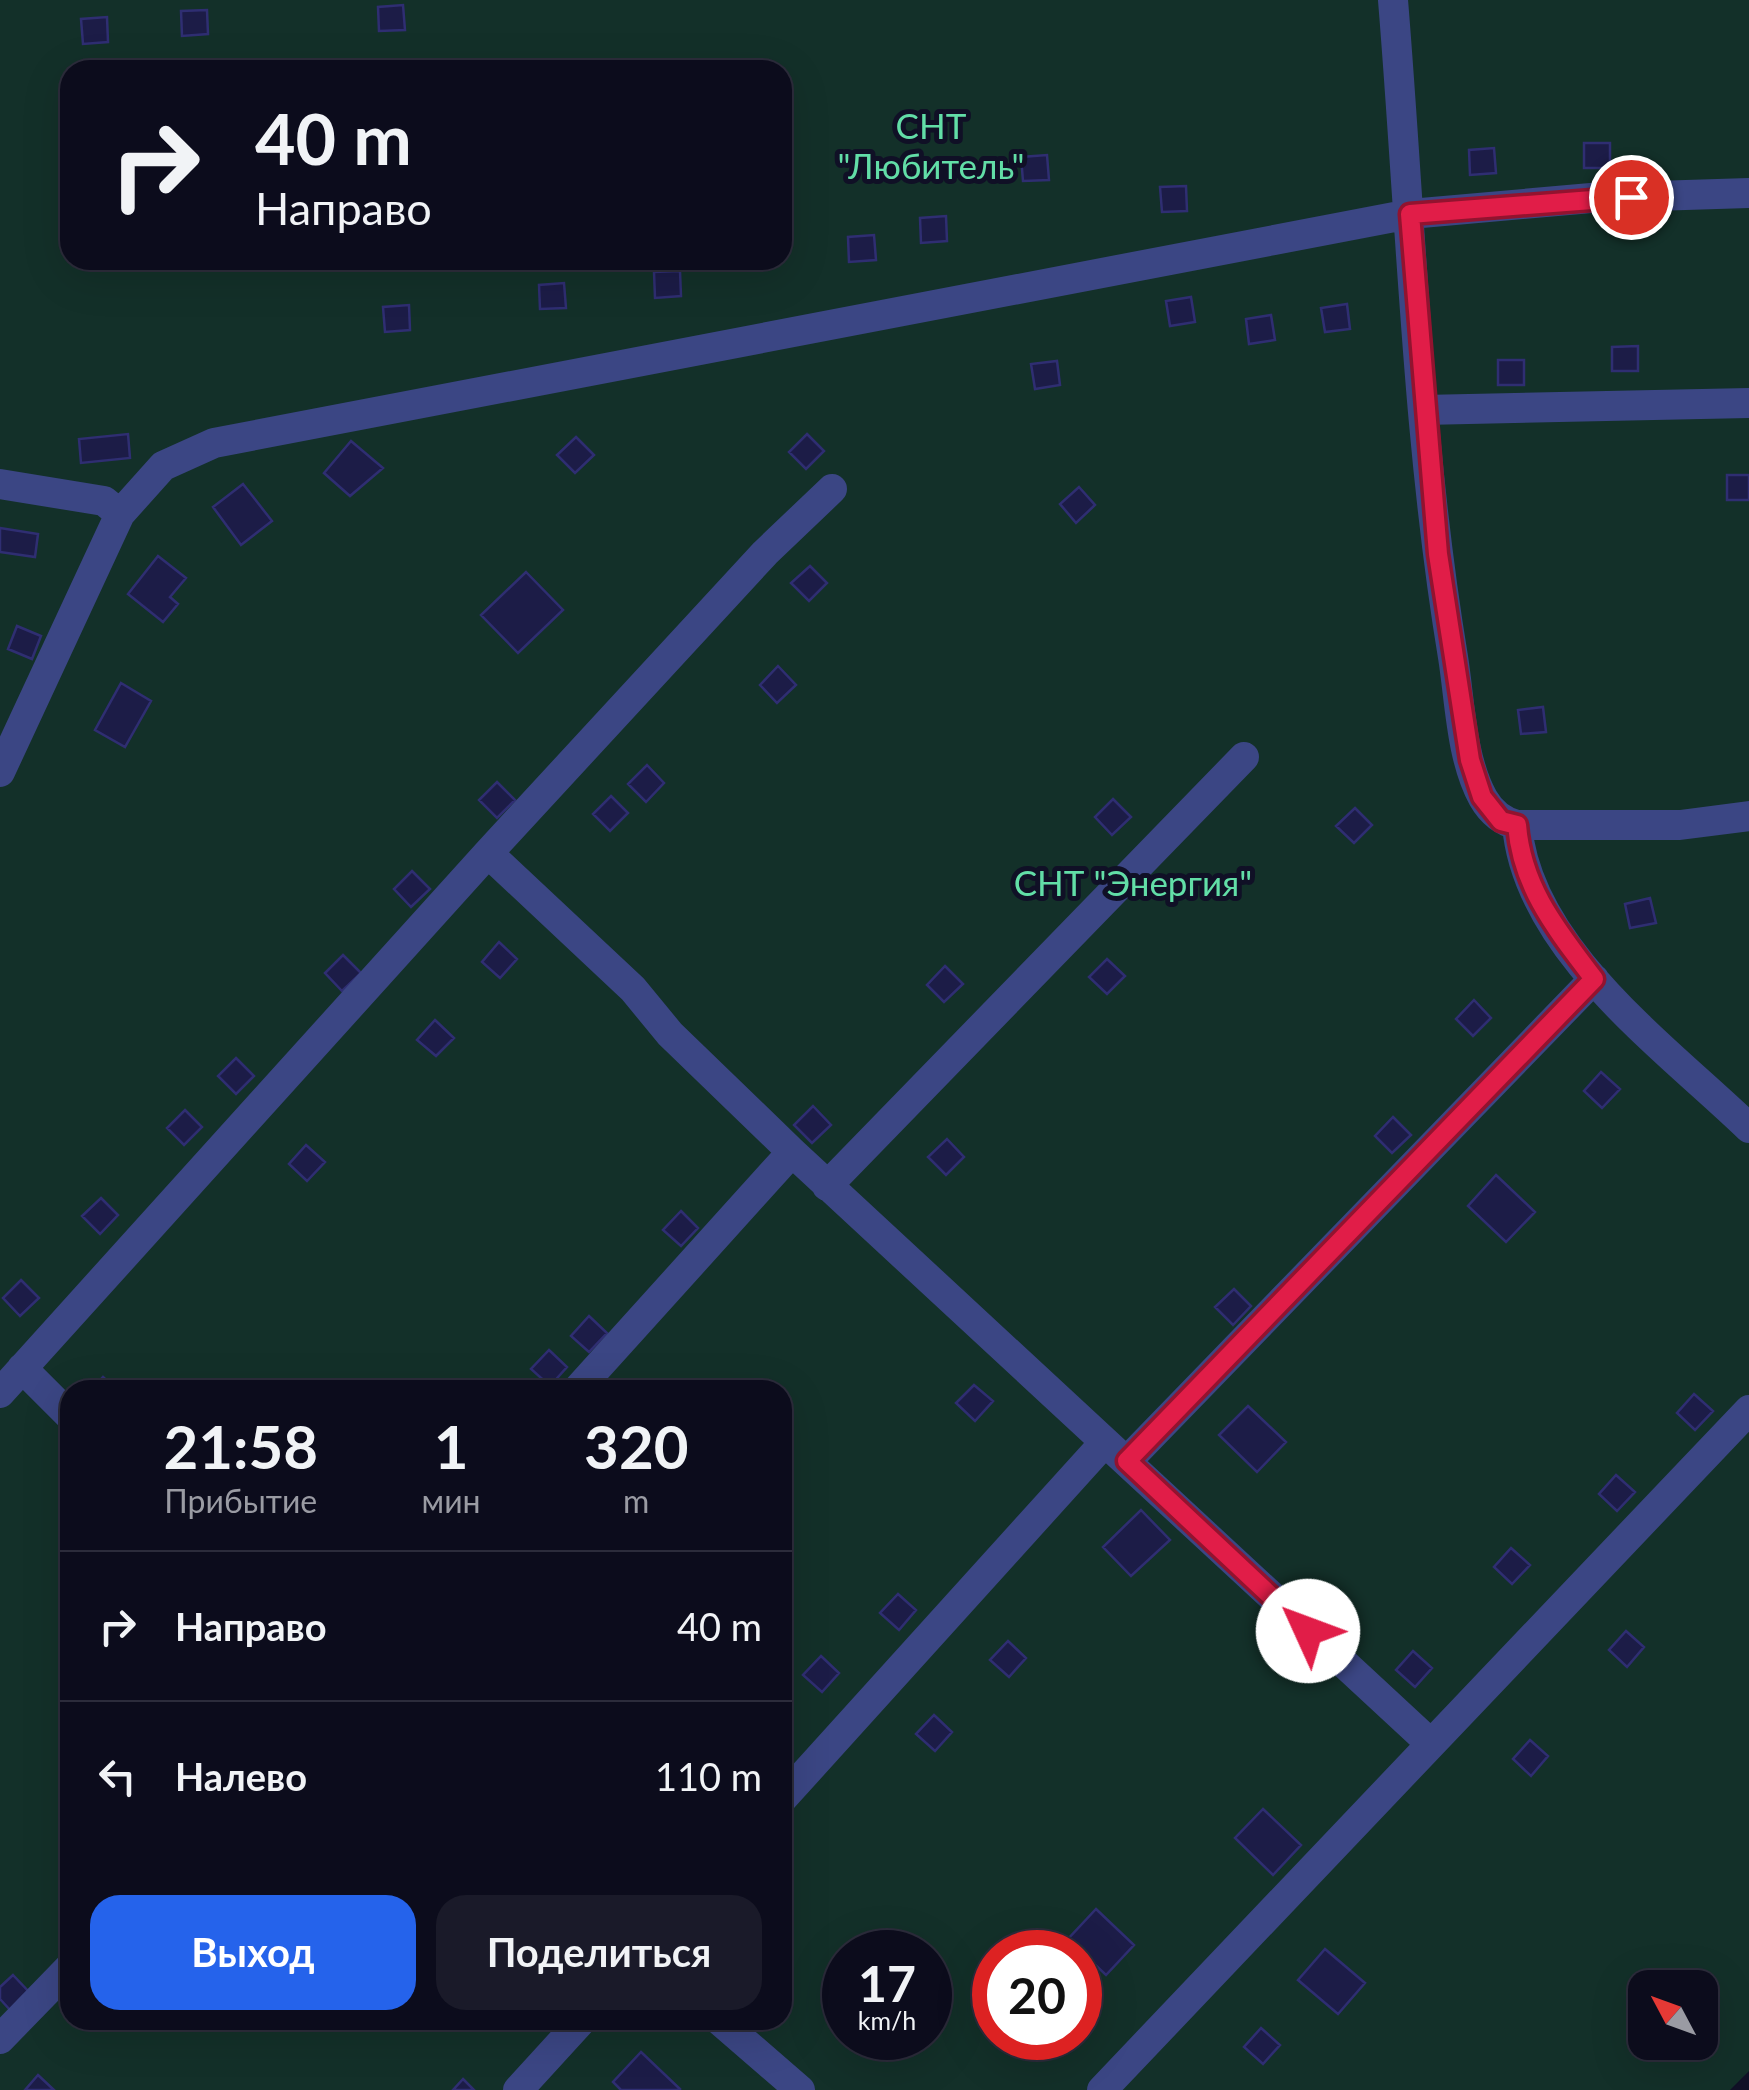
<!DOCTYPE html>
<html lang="ru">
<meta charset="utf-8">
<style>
:root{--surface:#0c0c1c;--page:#1a1a29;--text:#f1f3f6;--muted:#9a9ba3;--line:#2c2c3b;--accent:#2563eb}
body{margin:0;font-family:Lato,sans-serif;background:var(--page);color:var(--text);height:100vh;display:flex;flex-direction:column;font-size:38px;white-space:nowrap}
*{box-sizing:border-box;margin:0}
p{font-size:32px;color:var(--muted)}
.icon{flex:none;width:55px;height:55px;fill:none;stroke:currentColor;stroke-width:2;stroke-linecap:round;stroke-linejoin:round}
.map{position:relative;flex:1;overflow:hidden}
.drawer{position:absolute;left:60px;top:1380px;width:732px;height:650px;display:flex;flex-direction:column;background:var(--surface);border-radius:30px;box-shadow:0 10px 40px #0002,0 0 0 2px var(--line)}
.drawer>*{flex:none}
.top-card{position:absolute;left:60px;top:60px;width:732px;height:210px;border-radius:30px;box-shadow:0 10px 40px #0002,0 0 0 2px var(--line);background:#0c0c1c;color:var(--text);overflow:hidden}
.needle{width:65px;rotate:311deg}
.tools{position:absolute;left:1628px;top:1970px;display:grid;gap:20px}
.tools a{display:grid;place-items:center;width:90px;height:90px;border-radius:20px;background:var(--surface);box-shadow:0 10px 40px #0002,0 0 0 2px var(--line);font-size:50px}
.speed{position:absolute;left:822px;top:1930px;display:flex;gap:20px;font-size:50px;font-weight:700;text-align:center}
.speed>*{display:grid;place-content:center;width:130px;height:130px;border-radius:50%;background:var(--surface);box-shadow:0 10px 40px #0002,0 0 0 2px var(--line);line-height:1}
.speed small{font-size:25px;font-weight:400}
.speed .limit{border:15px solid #d22;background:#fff;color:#111}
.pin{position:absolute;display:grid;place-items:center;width:85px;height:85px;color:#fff;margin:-42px;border:5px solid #fff;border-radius:50%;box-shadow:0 2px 10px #0007}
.me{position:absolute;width:110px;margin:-55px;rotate:313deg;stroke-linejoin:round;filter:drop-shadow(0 0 8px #0008)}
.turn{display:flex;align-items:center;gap:35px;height:210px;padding:0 30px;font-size:45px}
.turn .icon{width:130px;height:130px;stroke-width:2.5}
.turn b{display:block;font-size:70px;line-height:85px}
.eta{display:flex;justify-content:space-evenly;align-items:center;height:170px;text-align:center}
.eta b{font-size:60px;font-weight:700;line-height:70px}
.action{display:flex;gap:20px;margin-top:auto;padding:20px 30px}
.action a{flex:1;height:115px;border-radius:30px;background:var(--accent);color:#fff;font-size:40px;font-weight:700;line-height:115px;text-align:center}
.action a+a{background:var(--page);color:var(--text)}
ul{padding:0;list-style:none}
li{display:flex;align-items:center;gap:30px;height:150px;padding:0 30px;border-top:2px solid var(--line)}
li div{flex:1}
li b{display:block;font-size:38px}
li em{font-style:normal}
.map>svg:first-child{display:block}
</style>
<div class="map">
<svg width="1749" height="2090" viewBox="0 0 1749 2090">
<rect width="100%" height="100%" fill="#101026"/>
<path fill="#133029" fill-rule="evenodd" d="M0,0h1749v2071l-19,19h-1730zM70,70h712v190h-712zM70,1390h712v630h-712zM845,1952h85v86h-85zM995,1952h85v86h-85zM1645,1988h55v54h-55z"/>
<path fill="#1c1c47" stroke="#2f2e72" stroke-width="2.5" d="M403,5l2,25 -26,1 -1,-24z
M207,10l1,24 -26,2 -1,-25z
M107,17l1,25 -25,2 -2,-25z
M1584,143h26v25h-26z
M1494,148l2,25 -26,2 -1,-25z
M1047,155l2,25 -26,1 -2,-24z
M1186,186l1,25 -25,1 -2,-25z
M946,216l1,25 -26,2 -1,-25z
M874,235l2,25 -27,2 -1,-25z
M680,271l1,25 -26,2 -1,-26z
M564,283l2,25 -26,1 -1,-24z
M1191,297l4,25 -25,4 -4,-25z
M1347,304l3,25 -25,3 -4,-24z
M409,305l1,25 -25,2 -2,-25z
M1271,315l4,25 -26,4 -3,-25z
M1638,346v25h-26v-24z
M1498,360h26v25h-26z
M1057,361l3,24 -25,4 -4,-25z
M128,434l2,24 -49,5 -2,-24z
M807,434l17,17 -18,18 -17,-17z
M576,437l18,18 -19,18 -18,-18z
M351,441l32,27 -33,28 -26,-23z
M1727,475h22v25h-22z
M243,484l29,37 -31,24 -28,-38z
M1079,487l16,18 -19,18 -16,-19z
M0,528l38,6 -3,23 -35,-5z
M158,556l28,22 -16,19 8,7 -15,18 -35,-28z
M810,566l17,17 -18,18 -18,-18z
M526,572l37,38 -45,43 -37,-38z
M17,626l24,10 -9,23 -24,-10z
M778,666l18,19 -19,18 -17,-18z
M121,683l30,18 -26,46 -30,-17z
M1543,707l3,25 -25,2 -3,-24z
M647,765l17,18 -18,19 -18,-18z
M497,782l18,18 -18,18 -18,-18z
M611,796l17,17 -18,18 -17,-17z
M1113,799l18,18 -19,18 -17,-18z
M1355,808l17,17 -18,18 -18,-17z
M412,871l18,18 -19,18 -17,-18z
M1650,898l6,25 -26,5 -5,-24z
M499,942l18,17 -17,19 -18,-16z
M343,955l18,18 -19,18 -17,-18z
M1107,959l18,17 -18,18 -18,-17z
M945,966l18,18 -19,18 -17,-17z
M1474,1000l17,18 -18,18 -17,-17z
M435,1020l19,18 -18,18 -19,-16z
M236,1058l18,18 -18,18 -18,-18z
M1601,1072l19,17 -18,19 -18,-17z
M813,1106l18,19 -19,18 -18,-18z
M185,1110l17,17 -18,18 -17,-17z
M1393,1117l18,18 -19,18 -17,-17z
M947,1139l17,18 -18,18 -18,-18z
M306,1145l19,17 -18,19 -18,-17z
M1496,1175l39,37 -29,30 -38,-36z
M101,1198l17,17 -18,19 -18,-18z
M681,1211l17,17 -17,18 -18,-16z
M21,1280l18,18 -19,18 -17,-18z
M1234,1289l17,17 -18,19 -18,-18z
M589,1316l18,17 -18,19 -18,-16z
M549,1350l18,17 -17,19 -19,-17z
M103,1377l14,13h-26z
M974,1385l19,16 -18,20 -19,-18z
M1694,1394l19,17 -18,19 -18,-17z
M1248,1406l38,36 -29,30 -38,-37z
M1616,1475l19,17 -18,19 -18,-17z
M1141,1510l29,30 -39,36 -28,-29z
M1511,1548l19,17 -18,19 -18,-17z
M898,1594l18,16 -17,20 -19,-17z
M1626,1631l18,16 -17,20 -18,-17z
M1008,1641l18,17 -17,19 -19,-17z
M1413,1651l19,17 -17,19 -19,-17z
M821,1656l18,17 -17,19 -19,-17z
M934,1715l18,17 -17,19 -19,-17z
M1530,1740l18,16 -17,20 -18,-17z
M1263,1809l38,36 -28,30 -38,-37z
M1096,1909l38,36 -28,30 -38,-36z
M1325,1949l40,34 -27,31 -40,-34z
M13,1975l17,18 -19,18 -11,-12v-12z
M845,1990v27l-13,-12z
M1261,2028l19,17 -17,19 -19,-17z
M641,2052l39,37 -1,1h-58l-8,-8z
M38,2075l16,15h-29z
M463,2079l11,11h-21z"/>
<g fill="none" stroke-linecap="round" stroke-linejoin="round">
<path stroke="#3b4684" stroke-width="30" d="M1393,0c18,219 24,440 60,657 7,44 8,101 30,141 8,14 18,23 34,27h163l69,-9
M1423,410l326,-7
M0,484l104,17 16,13
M0,772l120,-258 43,-48 51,-23 1196,-229 181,-16 158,-5
M1517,825c10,123 148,222 232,303
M488,853l145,136 37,45 122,118 638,591
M827,1186l417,-429
M22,1368l48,48
M577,1390l215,-238
M0,1393l488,-540 277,-300 67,-64
M1127,1461l467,-482
M782,1799l323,-357
M719,2020l81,70
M0,2039l70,-72
M518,2090l64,-70
M1102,2090l647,-680"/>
</g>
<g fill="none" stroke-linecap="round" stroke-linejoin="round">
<g stroke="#92132f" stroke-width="25">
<path id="route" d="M1308,1631l-181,-170 467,-482c-37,-49 -72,-91 -77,-154l-16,-4 -19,-24 -12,-37 -32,-206 -28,-340 221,-17"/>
</g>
<use href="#route" stroke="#e11d48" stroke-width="18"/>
</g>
<g text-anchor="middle" stroke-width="10" stroke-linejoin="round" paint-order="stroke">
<g font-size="35" fill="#62dea7" stroke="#101026">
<text x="931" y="139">СНТ<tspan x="931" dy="40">"Любитель"</tspan></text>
<text x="1133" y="896">СНТ "Энергия"</text>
</g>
</g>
</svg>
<div class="tools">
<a><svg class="needle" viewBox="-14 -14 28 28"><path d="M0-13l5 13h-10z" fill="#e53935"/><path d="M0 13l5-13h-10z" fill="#9a9ba3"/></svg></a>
</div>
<div class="speed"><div>17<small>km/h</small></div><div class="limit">20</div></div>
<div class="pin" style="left:1631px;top:197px;background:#d93025"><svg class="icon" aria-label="arrive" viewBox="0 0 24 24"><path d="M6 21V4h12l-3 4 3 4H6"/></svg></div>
<svg class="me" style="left:1308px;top:1631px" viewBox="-20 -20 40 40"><circle r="19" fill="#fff"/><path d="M0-13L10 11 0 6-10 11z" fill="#e11d48"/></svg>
<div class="top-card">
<div class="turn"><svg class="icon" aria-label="right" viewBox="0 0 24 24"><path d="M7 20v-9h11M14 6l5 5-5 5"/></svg><div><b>40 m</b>Направо</div></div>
</div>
<section class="drawer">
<div class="eta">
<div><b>21:58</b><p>Прибытие</p></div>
<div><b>1</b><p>мин</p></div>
<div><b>320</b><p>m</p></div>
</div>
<ul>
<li><svg class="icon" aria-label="right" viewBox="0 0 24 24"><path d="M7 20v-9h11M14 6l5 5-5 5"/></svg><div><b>Направо</b></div><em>40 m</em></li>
<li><svg class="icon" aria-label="left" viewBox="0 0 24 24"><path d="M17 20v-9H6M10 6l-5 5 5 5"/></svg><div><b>Налево</b></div><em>110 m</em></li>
</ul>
<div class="action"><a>Выход</a><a>Поделиться</a></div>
</section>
</div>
